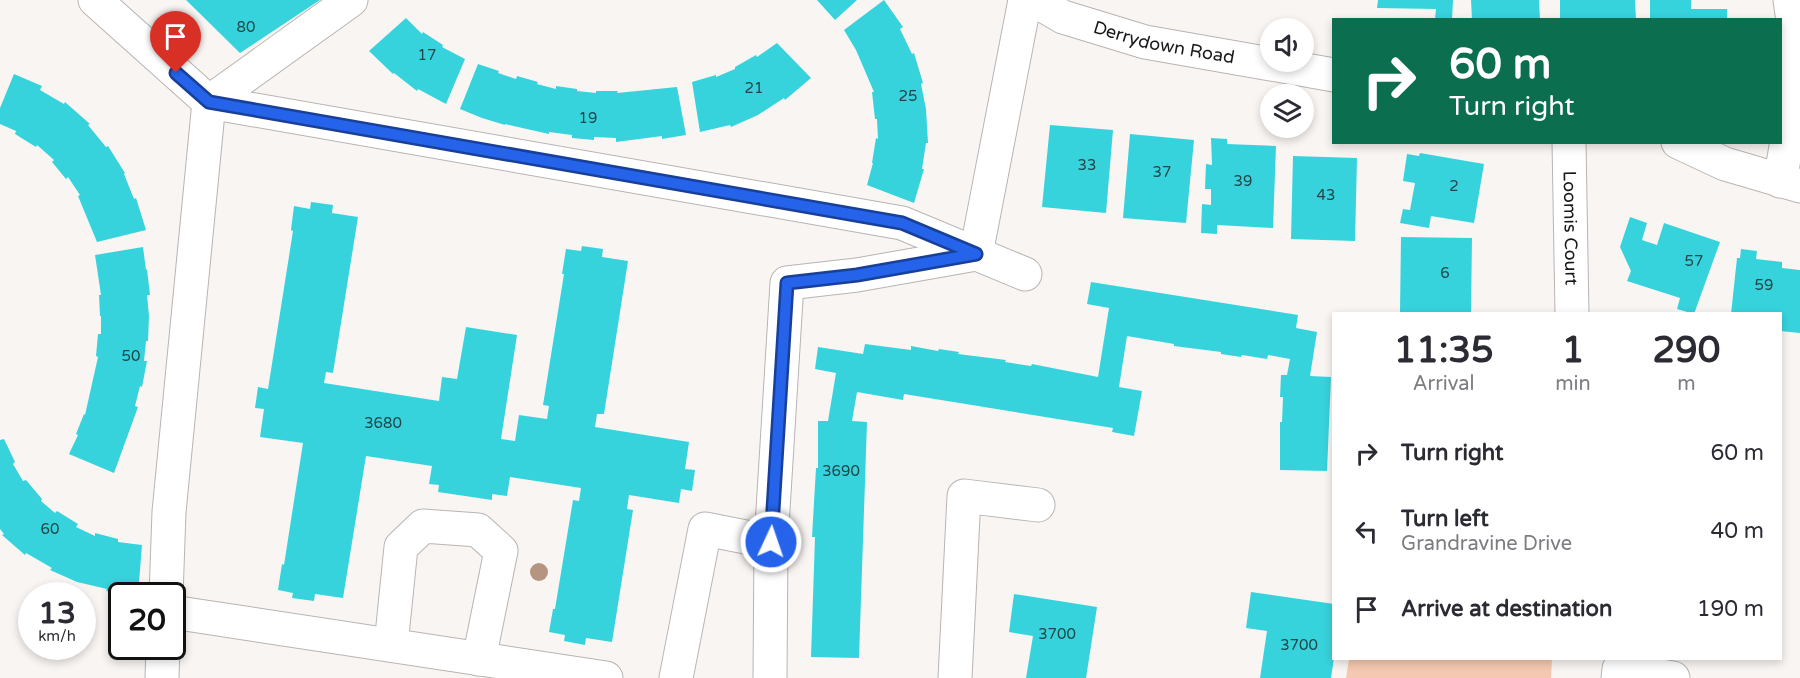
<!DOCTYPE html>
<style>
:root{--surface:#fff;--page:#f7f7f7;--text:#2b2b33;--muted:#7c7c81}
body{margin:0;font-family:"Varela Round",sans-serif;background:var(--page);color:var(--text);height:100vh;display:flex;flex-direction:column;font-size:22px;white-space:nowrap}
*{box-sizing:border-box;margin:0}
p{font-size:20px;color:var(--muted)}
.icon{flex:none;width:33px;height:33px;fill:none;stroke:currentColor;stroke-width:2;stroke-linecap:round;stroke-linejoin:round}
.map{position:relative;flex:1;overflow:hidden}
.sheet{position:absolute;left:1332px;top:312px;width:450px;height:348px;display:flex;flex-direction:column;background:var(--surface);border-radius:0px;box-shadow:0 3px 9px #0003}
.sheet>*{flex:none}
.hud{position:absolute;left:1332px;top:18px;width:450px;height:126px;border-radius:0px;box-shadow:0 3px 9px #0003;background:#0b6e4f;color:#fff;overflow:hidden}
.fabs{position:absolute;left:1260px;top:18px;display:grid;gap:12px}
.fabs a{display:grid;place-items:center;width:54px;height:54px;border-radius:50%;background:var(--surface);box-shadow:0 3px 9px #0003;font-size:30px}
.speed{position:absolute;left:18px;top:582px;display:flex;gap:12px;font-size:30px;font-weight:700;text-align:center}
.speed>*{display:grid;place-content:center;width:78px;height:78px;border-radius:50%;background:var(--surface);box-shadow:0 3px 9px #0003;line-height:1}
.speed small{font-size:15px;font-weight:400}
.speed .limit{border:3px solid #111;border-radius:9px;background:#fff;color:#111}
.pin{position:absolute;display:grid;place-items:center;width:51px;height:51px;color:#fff;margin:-62px -26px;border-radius:50% 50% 50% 0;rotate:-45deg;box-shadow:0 0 6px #0007}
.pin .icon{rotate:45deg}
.me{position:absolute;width:66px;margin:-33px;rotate:3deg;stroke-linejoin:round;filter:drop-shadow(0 0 4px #0008)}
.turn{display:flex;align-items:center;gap:21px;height:126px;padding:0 18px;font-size:27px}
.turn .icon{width:78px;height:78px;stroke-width:2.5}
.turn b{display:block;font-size:42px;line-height:51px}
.eta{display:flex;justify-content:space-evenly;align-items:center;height:102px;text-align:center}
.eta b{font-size:36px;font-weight:700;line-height:42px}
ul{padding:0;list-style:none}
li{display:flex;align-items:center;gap:18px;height:78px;padding:0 18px}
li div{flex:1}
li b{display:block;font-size:22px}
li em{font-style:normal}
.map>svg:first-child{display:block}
</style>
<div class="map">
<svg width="1800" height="678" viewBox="0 0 1800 678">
<rect width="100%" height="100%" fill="#f9f5f3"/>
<path fill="#f5c9b1" d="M1349,659v-1l203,1 -1,19h-205z"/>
<path fill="#37d3dd" d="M186,0h134l-80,53z
M817,0h40l-22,20z
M884,0l19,27 -3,2 12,25 2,-1 9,30 -2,1 5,25 2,34h-2l-4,26h2l-10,34 -47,-18 6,-22h-1l4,-25 2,1 -1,-20h-2l-3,-27h2l-18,-42 -12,-20z
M1378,0h75l-1,20 -17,-1 1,-10 -59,-1z
M1471,0h68l1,20h-68z
M1560,0h75l1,20h-76z
M1650,0h41v9h36v11h-77z
M406,18l16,16 1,-2 20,13 -1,2 23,12 -19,45 -28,-15 -1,2 -23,-18 -1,1 -24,-23z
M777,43l34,35 -26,22 -1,-2 -26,17 -27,12 -1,-2 -30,7 -8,-50 24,-7v2l19,-8v-2l21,-12 1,2z
M478,64l21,7 -1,2 18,6 1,-3 21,6 -1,2 19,5v-3l21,3v2l19,2v-2h22l-1,2 60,-6 9,48 -24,4v-3l-46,6v-4l-22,-1v3l-22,-2v-3l-23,-3v2l-44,-10v1l-23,-7 -22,-9z
M14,74l28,12 -2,4 24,14 1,-2 25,22 -2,1 18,22 2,-1 17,27 -1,1 10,25 2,-1 10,32 -49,12 -19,-46 2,-1 -12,-18 -2,2 -14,-17 2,-2 -17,-15 -1,2 -21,-13 1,-3 -16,-7v-16z
M1050,125l63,5 -7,83 -64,-6z
M1130,134l64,6 -8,83 -63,-5z
M1211,138l16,1v5l49,2 -3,82 -56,-3v9l-16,-1 1,-29 9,1v-16h-6l1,-25 6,1z
M1420,153l64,11 -10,59 -43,-7 -2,12 -29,-5 3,-14 7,1 5,-27 -12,-2 4,-27 12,2z
M1293,156l64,2 -2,83 -64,-2z
M311,202l22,3 -1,8 26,4 -25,156 -7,-1 -2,11 115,18 3,-24 15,2 9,-52 51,8 -16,104 14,2 4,-26 28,4 2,-13 -6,-1 21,-131h-2l4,-25 15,2 1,-5 21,3 -1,8 26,4 -24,153h-7l-2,13 94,15 -4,27 10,1 -3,21 -11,-2 -2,14 -50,-8 -2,14 6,1 -21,132 -26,-4 -1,7 -21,-4 1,-6 -16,-3 4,-23h2l18,-109 6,1 2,-13 -71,-11 -3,19 -15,-2v6l-54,-8 1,-7 -10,-1 3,-18 -66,-10 -23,142 -28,-4 -1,7 -22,-3 1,-5 -15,-3 4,-26 2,1 19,-122 -43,-6 4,-28 -9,-1 3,-21 10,2 25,-158 -2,-1 3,-24 16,3z
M1630,217l17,6 -5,17 15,5 7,-22 56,19 -26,72 -17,-5 3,-11 -53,-17 4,-10 -11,-24z
M1401,237l71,1 -1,75 -71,-1z
M143,247l3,23 1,-1 3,26h-3l2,21 -1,25h-2l-2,20h3l-5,26 -2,-1 -5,20 3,1 -24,66 -45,-19 9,-19 -2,-1 8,-20 1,1 13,-58 -2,-1 2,-22h3v-18h-1l-1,-21h2l-6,-40z
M1741,249l16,2 -1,8 26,3v6l18,2v63l-20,-2v-17h-49l6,-56h3z
M1091,282l207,33 -2,13 21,4 -7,44 21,1 -4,94 -47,-1v-48h2l1,-25h-3l1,-22h6l3,-16 -22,-4 -1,4 -25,-4 -1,2 -20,-3v-2l-47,-6v-2l-47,-8 -8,51 23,4 -8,45 -22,-4 1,-4 -209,-34 -1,6 -46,-8 -5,29 15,1 -8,236 -48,-1 4,-120h-3l4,-69h2v-47h10l8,-48 -21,-4 3,-22 45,7 2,-10 46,6v-4l27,5 1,-2 20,3 -1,2 48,6 -1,2 26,4 1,-2 66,13 11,-69 -22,-4z
M4,439l11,23 -2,2 10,17 3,-1 16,19 -1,2 14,12 2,-2 21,13 -2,3 19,9v-3l23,6v3l24,3 -4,50 -32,-4 1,-2 -30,-7 -27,-12 2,-2 -26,-15 -1,2 -23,-20 2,-1 -4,-5v-89z
M1251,592l83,12v54l-3,20h-71l7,-47 -21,-3z
M1014,594l83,13 -11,71h-60l7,-42 -24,-4z"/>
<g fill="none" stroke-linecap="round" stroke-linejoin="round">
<g stroke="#b8b4b2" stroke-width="35">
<g id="minor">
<path d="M95,0l114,102 693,121 123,51"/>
<path id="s1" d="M1034,0l29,17 82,25 189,33"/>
<path id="s2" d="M1569,142l3,172"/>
<path d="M1678,142l47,22 75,22"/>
<path d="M1780,181c11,-59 20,-122 10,-181"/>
<path d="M166,596l3,-84 40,-410 142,-102"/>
<path d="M172,612l434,66"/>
<path d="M391,645l10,-98 22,-21 55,4 23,21 -22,108"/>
<path d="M162,678l1,-32"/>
<path d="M676,678l29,-149 66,13"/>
<path d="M770,678l1,-136 16,-259 70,-8 119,-21 49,-254"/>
<path d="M955,678l9,-182 74,9"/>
<path d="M1618,678l1,-9 54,9"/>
</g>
</g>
<use href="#minor" stroke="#fff" stroke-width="33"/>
</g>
<circle fill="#b59480" cx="539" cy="572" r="9"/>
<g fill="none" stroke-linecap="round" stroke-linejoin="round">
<g stroke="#184099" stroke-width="15">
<path id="route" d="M176,73l33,29 693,121 74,31 -119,21 -70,8 -16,259"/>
</g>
<use href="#route" stroke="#2563eb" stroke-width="10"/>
</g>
<g text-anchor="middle" stroke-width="5" stroke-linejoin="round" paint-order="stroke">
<g font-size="15" fill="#204748">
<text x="246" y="32">80</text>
<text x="427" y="60">17</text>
<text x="754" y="93">21</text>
<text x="908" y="101">25</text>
<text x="588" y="123">19</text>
<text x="1087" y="170">33</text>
<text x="1162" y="177">37</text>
<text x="1243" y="186">39</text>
<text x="1454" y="191">2</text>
<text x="1326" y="200">43</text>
<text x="1694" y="266">57</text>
<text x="1445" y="278">6</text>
<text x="1764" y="290">59</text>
<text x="131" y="361">50</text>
<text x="383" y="428">3680</text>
<text x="841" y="476">3690</text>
<text x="50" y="534">60</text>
<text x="1057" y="639">3700</text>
<text x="1299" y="650">3700</text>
</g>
<g font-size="18" fill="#191817" stroke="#f9f5f3">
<text dy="6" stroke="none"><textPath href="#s1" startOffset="138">Derrydown Road</textPath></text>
<text dy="6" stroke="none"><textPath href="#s2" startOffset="86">Loomis Court</textPath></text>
</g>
</g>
</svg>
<div class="fabs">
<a><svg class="icon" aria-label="sound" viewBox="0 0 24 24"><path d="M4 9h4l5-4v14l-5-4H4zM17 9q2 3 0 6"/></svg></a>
<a><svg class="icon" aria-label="layers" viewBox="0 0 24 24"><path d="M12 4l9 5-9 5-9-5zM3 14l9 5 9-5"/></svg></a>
</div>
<div class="speed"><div>13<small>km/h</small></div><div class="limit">20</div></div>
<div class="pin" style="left:176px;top:73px;background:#d93025"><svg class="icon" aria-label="arrive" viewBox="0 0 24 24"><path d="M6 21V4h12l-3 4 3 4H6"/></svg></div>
<svg class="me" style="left:771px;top:542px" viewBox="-20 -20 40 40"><circle r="17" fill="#2563eb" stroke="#fff" stroke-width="3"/><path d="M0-11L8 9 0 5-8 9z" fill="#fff"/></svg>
<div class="hud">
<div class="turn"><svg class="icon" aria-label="right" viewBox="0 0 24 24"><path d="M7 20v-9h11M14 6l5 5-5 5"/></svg><div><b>60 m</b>Turn right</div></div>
</div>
<section class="sheet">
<div class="eta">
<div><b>11:35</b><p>Arrival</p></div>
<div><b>1</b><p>min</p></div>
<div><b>290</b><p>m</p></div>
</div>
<ul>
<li><svg class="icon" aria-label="right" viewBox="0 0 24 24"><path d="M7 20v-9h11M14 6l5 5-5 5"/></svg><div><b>Turn right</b></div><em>60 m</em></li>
<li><svg class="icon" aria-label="left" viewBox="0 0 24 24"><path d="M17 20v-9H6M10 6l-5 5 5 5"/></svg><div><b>Turn left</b><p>Grandravine Drive</p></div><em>40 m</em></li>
<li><svg class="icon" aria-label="arrive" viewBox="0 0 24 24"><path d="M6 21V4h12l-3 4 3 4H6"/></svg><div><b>Arrive at destination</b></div><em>190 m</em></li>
</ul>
</section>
</div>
